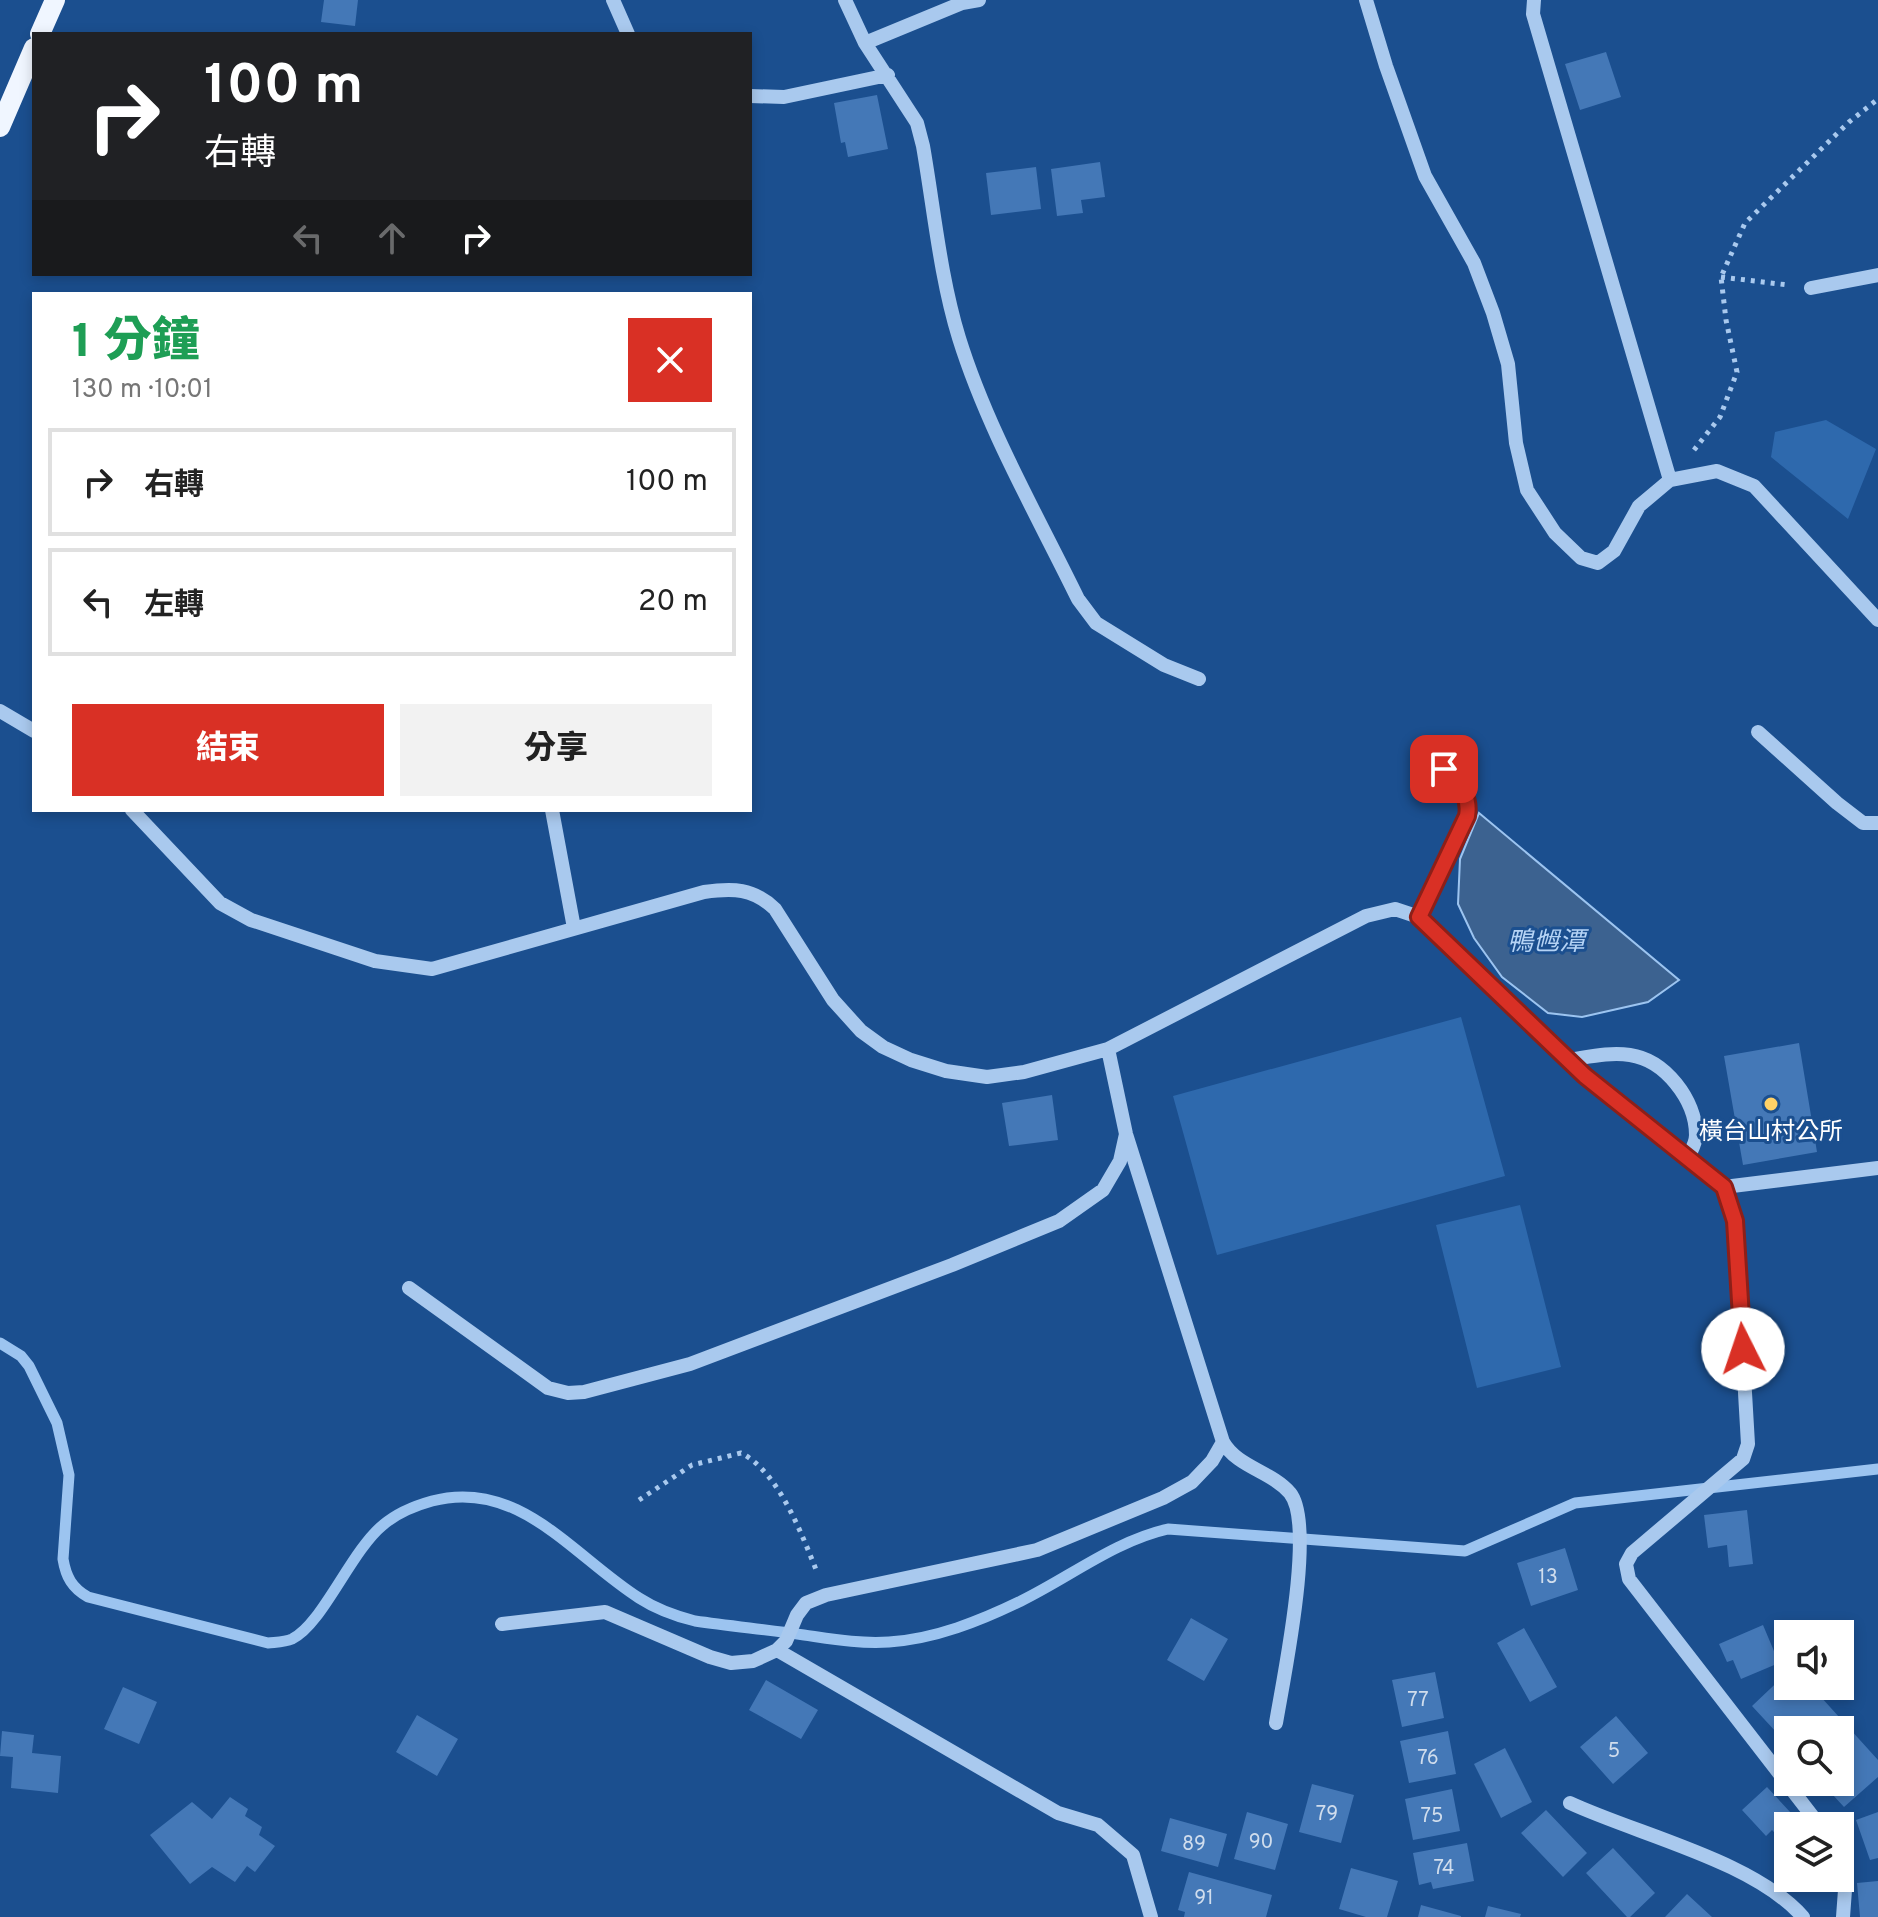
<!DOCTYPE html>
<html lang="zh-TW">
<meta charset="utf-8">
<style>
:root{--surface:#fff;--page:#f2f2f2;--text:#222;--muted:#767676;--line:#e0e0e0;--accent:#d93025}
body{margin:0;font-family:Overpass,"Noto Sans TC",sans-serif;background:var(--page);color:var(--text);height:100vh;display:flex;flex-direction:column;font-size:30px;white-space:nowrap}
*{box-sizing:border-box;margin:0}
p{font-size:26px;color:var(--muted)}
.icon{flex:none;width:44px;height:44px;fill:none;stroke:currentColor;stroke-width:2;stroke-linecap:round;stroke-linejoin:round}
.map{position:relative;flex:1;overflow:hidden}
.panel{position:absolute;left:32px;top:292px;width:720px;height:520px;display:flex;flex-direction:column;background:var(--surface);border-radius:0px;box-shadow:0 4px 12px #0003}
.panel>*{flex:none}
.hud{position:absolute;left:32px;top:32px;width:720px;height:244px;border-radius:0px;box-shadow:0 4px 12px #0003;background:#202124;color:#fff;overflow:hidden}
.buttons{position:absolute;left:1774px;top:1620px;display:grid;gap:16px}
.buttons a{display:grid;place-items:center;width:80px;height:80px;border-radius:0px;background:var(--surface);box-shadow:0 4px 12px #0003;font-size:40px}
.pin{position:absolute;display:grid;place-items:center;width:68px;height:68px;color:#fff;margin:-34px;border-radius:16px;box-shadow:0 4px 12px #0006}
.me{position:absolute;width:88px;margin:-44px;rotate:356deg;stroke-linejoin:round;filter:drop-shadow(0 0 6px #0008)}
.turn{display:flex;align-items:center;gap:28px;height:168px;padding:0 40px;font-size:36px}
.turn .icon{width:104px;height:104px;stroke-width:2.5}
.turn b{display:block;font-size:56px;line-height:68px}
.lanes{display:flex;align-items:center;height:76px;padding:0 40px;background:#0003;justify-content:center;gap:40px;direction:ltr}
.lanes .off{opacity:.35}
.round{display:grid;place-items:center;flex:none;width:84px;height:84px;border-radius:0px;background:var(--page)}
.summary{display:flex;align-items:center;justify-content:space-between;height:136px;padding:0 40px}
h1{font-size:48px;font-weight:800;line-height:60px;color:#1e9e55}
.button{display:flex;gap:16px;margin-top:auto;padding:16px 40px}
.button a{flex:1;height:92px;border-radius:0px;background:var(--accent);color:#fff;font-size:32px;font-weight:800;line-height:92px;text-align:center}
.button a+a{background:var(--page);color:var(--text)}
ul{padding:0;list-style:none}
li{display:flex;align-items:center;gap:24px;height:108px;margin:0 16px 12px;padding:0 24px;border:4px solid var(--line);border-radius:0px}
li div{flex:1}
li b{display:block;font-size:30px}
li em{font-style:normal}
.map>svg:first-child{display:block}
</style>
<div class="map">
<svg width="1878" height="1917" viewBox="0 0 1878 1917">
<rect width="100%" height="100%" fill="#1b4f8f"/>
<path fill="#2e69ad" d="M1826,420l50,29 -28,70 -77,-62 4,-25z
M1461,1017l44,159 -288,79 -44,-159z
M1520,1205l41,162 -84,21 -41,-163z"/>
<path fill="#3c6290" stroke="#9cc4f0" stroke-width="2" d="M1479,813l200,167 -31,22 -66,15 -34,-4 -46,-36 -28,-39 -16,-34 2,-45z"/>
<g fill="none" stroke-linecap="round" stroke-linejoin="round">
<path stroke="#9cc4f0" stroke-width="11" d="M0,1343l21,13 8,10 28,57 12,52 -6,84c3,18 9,29 25,38l180,46c9,-1 17,-1 24,-4 30,-14 59,-88 91,-114 14,-12 31,-19 49,-24 87,-23 141,55 207,97 17,11 36,18 56,23 36,5 73,9 109,14 28,4 56,9 85,7 46,-3 91,-21 132,-41 49,-24 94,-60 147,-72l297,22 110,-48 303,-34"/>
</g>
<path fill="#4478b7" d="M324,0h34l-3,26 -34,-4z
M1606,52l15,45 -41,13 -15,-46z
M877,95l11,54 -40,8 -3,-15 -4,1 -7,-40z
M1100,162l5,35 -24,3 2,13 -26,3 -6,-47z
M1036,167l5,42 -50,6 -5,-42z
M1799,1043l18,109 -74,13 -19,-109z
M1052,1095l6,45 -49,6 -7,-43z
M1747,1510l6,54 -24,3 -2,-22 -19,3 -4,-33z
M1565,1548l13,42 -47,16 -14,-43z
M1191,1618l37,21 -24,42 -37,-21z
M1763,1625l16,38 -38,16 -8,-19 -6,2 -8,-18z
M1524,1628l33,59 -27,15 -33,-59z
M1435,1672l9,46 -42,9 -10,-47z
M1788,1672v14h23l67,74v17l-34,30 -23,-25h19v-52h-52v15l-36,-39z
M766,1680l52,30 -17,29 -52,-29z
M123,1687l34,15 -18,42 -35,-15z
M417,1715l41,24 -21,37 -41,-24z
M1616,1716l32,37 -35,31 -33,-37z
M2,1731l32,4 -2,18 29,3 -3,37 -47,-5 2,-31 -13,-1z
M1448,1731l8,43 -47,9 -9,-42z
M1505,1748l27,54 -31,16 -27,-54z
M1312,1784l42,11 -13,48 -42,-11z
M1767,1787l36,39h-15v21l-16,-17 -6,6 -24,-26z
M1452,1789l8,42 -47,9 -8,-41z
M230,1797l18,12 -3,7 17,11 -3,8 16,11 -20,26 -8,-6 -12,16 -23,-15 -22,17 -40,-49 42,-33 20,17z
M1546,1810l41,43 -24,24 -42,-44z
M1247,1812l41,12 -13,46 -41,-11z
M1878,1812v46l-8,2 -14,-40z
M1170,1818l57,16 -9,33 -57,-16z
M1467,1843l7,38 -41,8 -2,-7 -12,3 -6,-32z
M1613,1848l42,45 -25,24h-3l-41,-44z
M1351,1868l47,13 -11,36h-21l-27,-8z
M1189,1872l83,23 -6,22h-82l1,-5 -7,-2z
M1878,1881v36h-18l-3,-34z
M1687,1894l25,23h-47z
M1421,1905l40,11v1h-43z
M1488,1906l33,8 -1,3h-35z"/>
<g fill="none" stroke-linecap="round" stroke-linejoin="round">
<path stroke="#a9c9ee" stroke-width="5" stroke-dasharray="4 6" stroke-linecap="butt" d="M1721,277l67,8
M1694,450l26,-33 17,-45 -11,-52 -5,-43 24,-54 104,-101 29,-23
M639,1500l53,-35 49,-12c38,19 61,82 76,119"/>
<path stroke="#a9c9ee" stroke-width="14" d="M613,0l15,34
M845,0l20,43 52,80 6,23c11,63 17,130 36,192 28,90 77,175 119,261l18,24 68,42 35,14
M1366,0l20,66 39,110 49,87 19,50 15,51 8,79 11,47 28,43 26,25 17,5 16,-12 25,-45 31,-26 47,-9 37,15 124,134
M1534,0l-1,14 137,466
M865,43l97,-40 17,-3
M750,96l34,1 104,-22
M1811,288l67,-13
M0,711l34,20
M1758,732l79,71 26,20h15
M132,810l88,93 31,17 124,41 57,8 272,-77c29,-4 49,-4 71,17l58,91 28,31 22,16 28,13 35,11 41,6 37,-5 84,-23 258,-133 29,-7 24,8 166,159 139,111 11,34 13,223 -5,15 -111,94 -6,11 3,15 191,247
M552,810l22,118
M1419,917l48,-101c5,-28 -24,-48 -41,-67
M1108,1049l18,85 97,308c14,25 48,29 67,51 26,32 -7,187 -14,230
M1568,1060c21,-3 41,-8 62,-5 35,5 66,45 66,80 0,8 -5,16 -8,23
M1724,1187l154,-19
M409,1288l139,100 20,5 16,-1 106,-28 262,-99 107,-44 44,-31 17,-29 6,-27
M502,1624l103,-12 105,45 21,6 22,-2 24,-11 9,-9 11,-26 9,-12 20,-8 211,-45 126,-52 29,-16 20,-21 11,-19
M777,1650l281,163 40,12 35,30 18,62
M1570,1803c69,32 184,58 233,114
M1840,1863l5,27 -2,27"/>
<path stroke="#f0f6ff" stroke-width="20" d="M40,34l15,-34
M0,127l34,-79"/>
</g>
<g fill="none" stroke-linecap="round" stroke-linejoin="round">
<g stroke="#8d1f18" stroke-width="20">
<path id="route" d="M1444,769c13,15 27,25 23,47l-48,101 166,159 139,111 11,34 8,128"/>
</g>
<use href="#route" stroke="#d93025" stroke-width="14"/>
</g>
<circle fill="#ffd166" stroke="#1b4f8f" stroke-width="3" cx="1771" cy="1104" r="8"/>
<g text-anchor="middle" stroke-width="6" stroke-linejoin="round" paint-order="stroke">
<g font-size="20" fill="#d0dded">
<text x="1548" y="1583">13</text>
<text x="1418" y="1706">77</text>
<text x="1614" y="1757">5</text>
<text x="1428" y="1764">76</text>
<text x="1327" y="1820">79</text>
<text x="1432" y="1822">75</text>
<text x="1261" y="1848">90</text>
<text x="1194" y="1850">89</text>
<text x="1444" y="1874">74</text>
<text x="1204" y="1904">91</text>
</g>
<g font-size="24" fill="#fff" stroke="#1b4f8f">
<text x="1771" y="1139">橫台山村公所</text>
</g>
<g font-size="26" font-style="italic" fill="#b5d3f5" stroke="#1b4f8f">
<text x="1546" y="950">鴨乸潭</text>
</g>
</g>
</svg>
<div class="buttons">
<a><svg class="icon" aria-label="sound" viewBox="0 0 24 24"><path d="M4 9h4l5-4v14l-5-4H4zM17 9q2 3 0 6"/></svg></a>
<a><svg class="icon" aria-label="search" viewBox="0 0 24 24"><circle cx="10" cy="10" r="6"/><path d="M15 15l6 6"/></svg></a>
<a><svg class="icon" aria-label="layers" viewBox="0 0 24 24"><path d="M12 4l9 5-9 5-9-5zM3 14l9 5 9-5"/></svg></a>
</div>
<div class="pin" style="left:1444px;top:769px;background:#d93025"><svg class="icon" aria-label="arrive" viewBox="0 0 24 24"><path d="M6 21V4h12l-3 4 3 4H6"/></svg></div>
<svg class="me" style="left:1743px;top:1349px" viewBox="-20 -20 40 40"><circle r="19" fill="#fff"/><path d="M0-13L10 11 0 6-10 11z" fill="#d93025"/></svg>
<div class="hud">
<div class="turn"><svg class="icon" aria-label="right" viewBox="0 0 24 24"><path d="M7 20v-9h11M14 6l5 5-5 5"/></svg><div><b>100 m</b>右轉</div></div>
<div class="lanes"><svg class="icon off" aria-label="left" viewBox="0 0 24 24"><path d="M17 20v-9H6M10 6l-5 5 5 5"/></svg><svg class="icon off" aria-label="ahead" viewBox="0 0 24 24"><path d="M12 20V5M6 11l6-6 6 6"/></svg><svg class="icon" aria-label="right" viewBox="0 0 24 24"><path d="M7 20v-9h11M14 6l5 5-5 5"/></svg></div>
</div>
<section class="panel">
<div class="summary"><div><h1>1 分鐘</h1><p>130 m · 10:01</p></div><a class="round" style="background:#d93025;color:#fff"><svg class="icon" aria-label="close" viewBox="0 0 24 24"><path d="M6 6l12 12M18 6L6 18"/></svg></a></div>
<ul>
<li><svg class="icon" aria-label="right" viewBox="0 0 24 24"><path d="M7 20v-9h11M14 6l5 5-5 5"/></svg><div><b>右轉</b></div><em>100 m</em></li>
<li><svg class="icon" aria-label="left" viewBox="0 0 24 24"><path d="M17 20v-9H6M10 6l-5 5 5 5"/></svg><div><b>左轉</b></div><em>20 m</em></li>
</ul>
<div class="button"><a>結束</a><a>分享</a></div>
</section>
</div>
